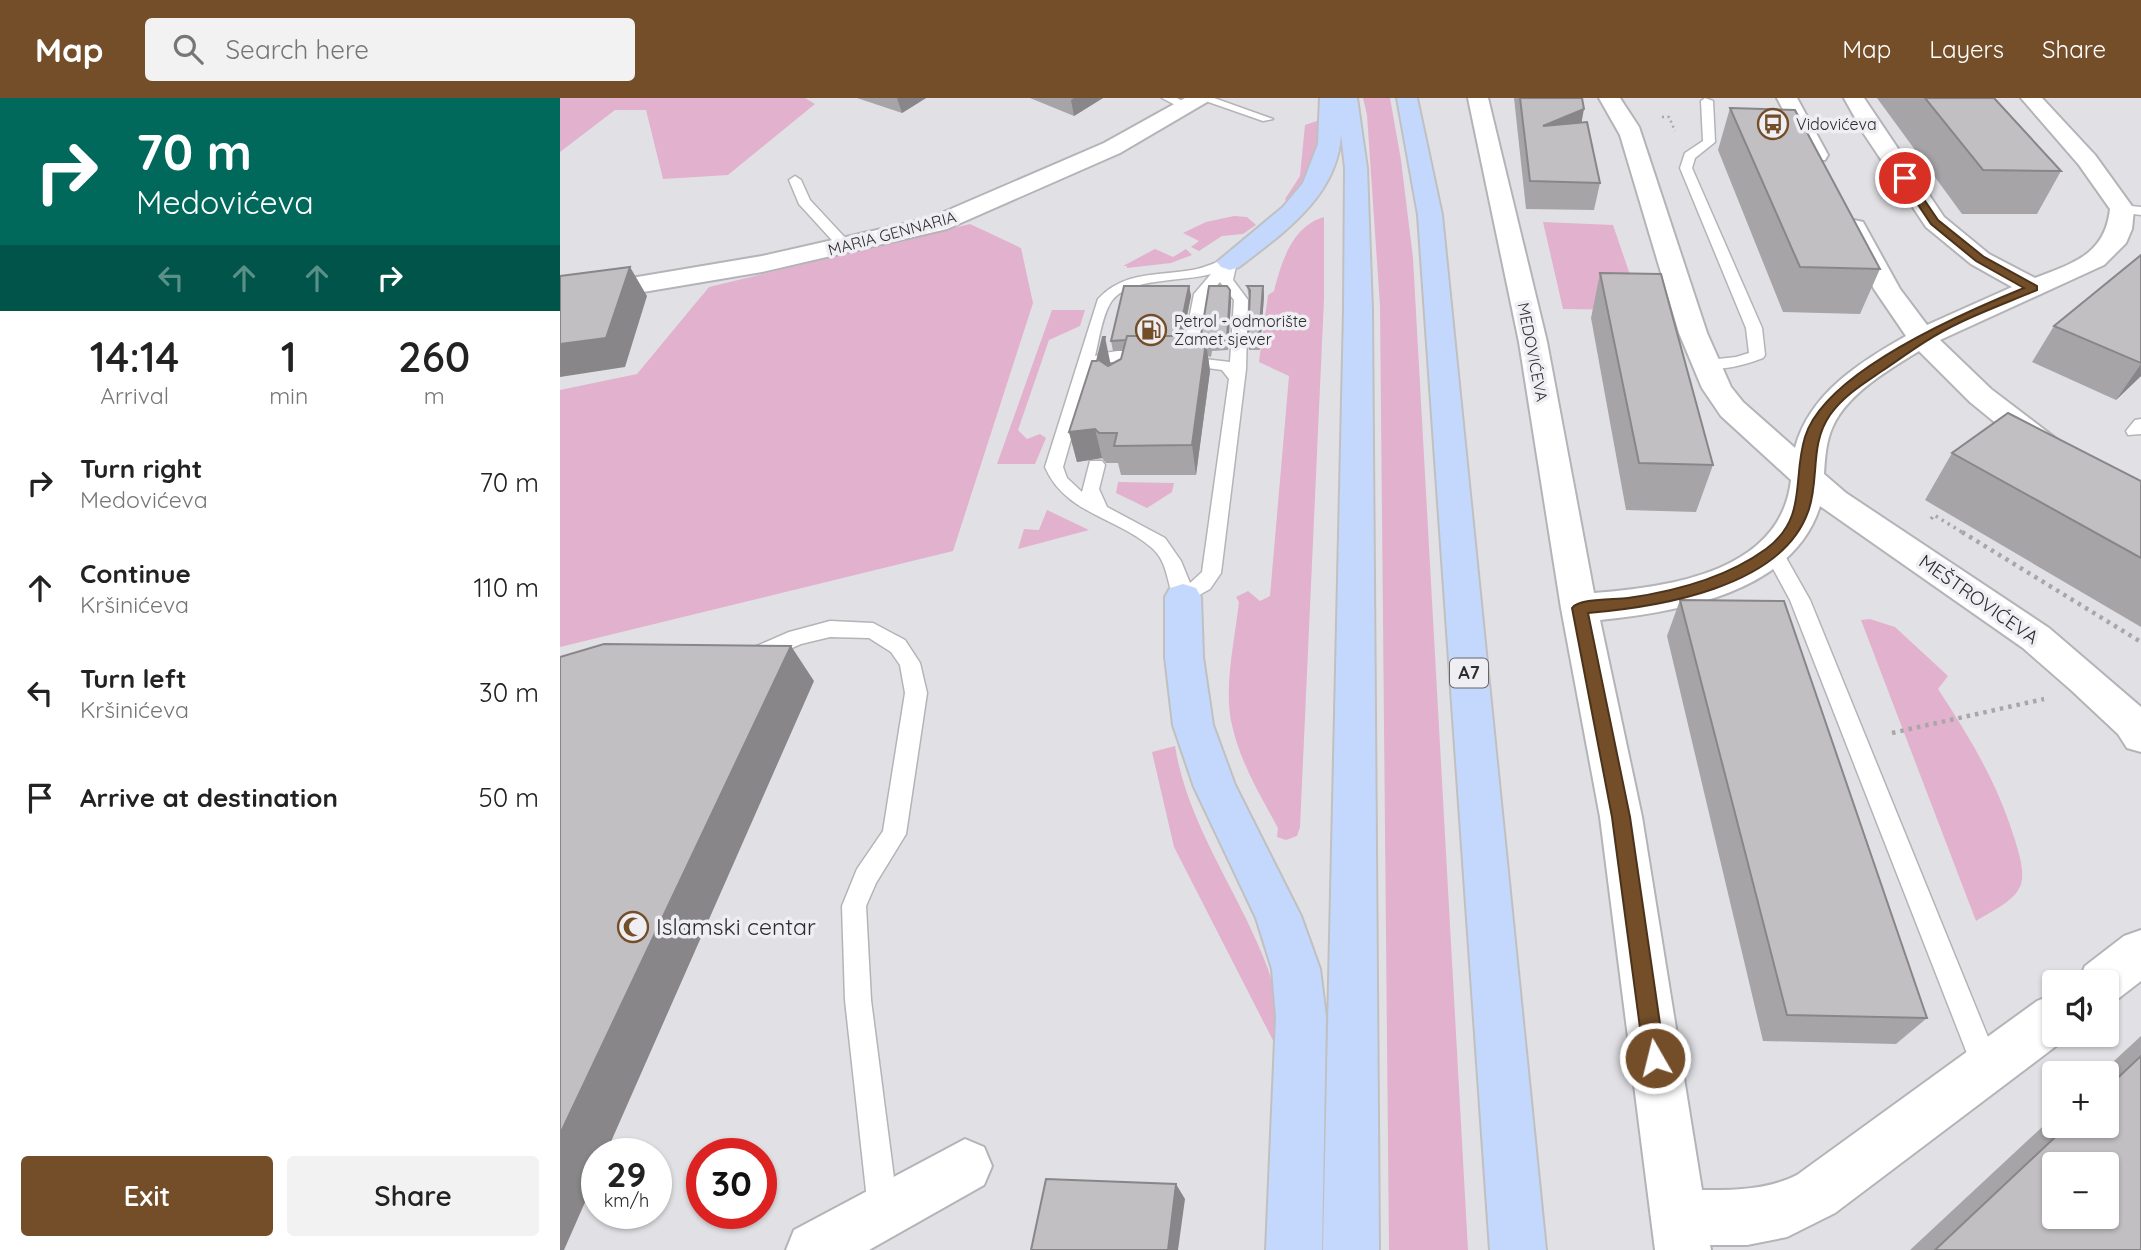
<!DOCTYPE html>
<meta charset="utf-8">
<style>
:root{--surface:#fff;--page:#f2f2f2;--text:#222;--muted:#767676;--accent:#734e29}
body{margin:0;font-family:Quicksand,sans-serif;background:var(--page);color:var(--text);height:100vh;display:flex;flex-direction:column;font-size:26px;white-space:nowrap}
*{box-sizing:border-box;margin:0}
p{font-size:23px;color:var(--muted)}
.icon{flex:none;width:38px;height:38px;fill:none;stroke:currentColor;stroke-width:2;stroke-linecap:round;stroke-linejoin:round}
.map{position:relative;flex:1;overflow:hidden}
.side{display:flex;flex-direction:column;background:var(--surface);width:560px}
.side>*{flex:none}
.guide{background:#00695c;color:#fff;overflow:hidden}
.tools{position:absolute;left:1482px;top:872px;display:grid;gap:14px}
.tools a{display:grid;place-items:center;width:77px;height:77px;border-radius:7px;background:var(--surface);box-shadow:0 2px 5px #0004;font-size:35px}
.speed{position:absolute;left:21px;top:1040px;display:flex;gap:14px;font-size:35px;font-weight:700;text-align:center}
.speed>*{display:grid;place-content:center;width:91px;height:91px;border-radius:50%;background:var(--surface);box-shadow:0 2px 5px #0004;line-height:1}
.speed small{font-size:18px;font-weight:400}
.speed .limit{border:10px solid #d22;background:#fff;color:#111}
.pin{position:absolute;display:grid;place-items:center;width:60px;height:60px;color:#fff;margin:-30px;border:4px solid #fff;border-radius:50%;box-shadow:0 2px 7px #0007}
.me{position:absolute;width:77px;margin:-38px;rotate:352deg;stroke-linejoin:round;filter:drop-shadow(0 0 5px #0008)}
.turn{display:flex;align-items:center;gap:24px;height:147px;padding:0 21px;font-size:32px}
.turn .icon{width:91px;height:91px;stroke-width:2.5}
.turn b{display:block;font-size:49px;line-height:60px}
.lanes{display:flex;align-items:center;height:66px;padding:0 21px;background:#0003;justify-content:center;gap:35px;direction:ltr}
.lanes .off{opacity:.35}
.eta{display:flex;justify-content:space-evenly;align-items:center;height:119px;text-align:center}
.eta b{font-size:42px;font-weight:600;line-height:49px}
.primary-button{display:flex;gap:14px;margin-top:auto;padding:14px 21px}
.primary-button a{flex:1;height:80px;border-radius:7px;background:var(--accent);color:#fff;font-size:28px;font-weight:600;line-height:80px;text-align:center}
.primary-button a+a{background:var(--page);color:var(--text)}
ul{padding:0;list-style:none}
li{display:flex;align-items:center;gap:21px;height:105px;padding:0 21px}
li div{flex:1}
li b{display:block;font-size:26px}
li em{font-style:normal}
header{display:flex;align-items:center;gap:42px;box-sizing:border-box;height:98px;padding:0 35px;background:var(--accent);color:#fff}
header strong{font-size:33px}
nav{display:flex;gap:38px;margin-inline-start:auto;font-size:24px}
.search{width:490px;height:63px;background:var(--page);display:flex;align-items:center;gap:18px;box-sizing:border-box;padding:0 24px;border-radius:7px;color:var(--muted);font-size:26px}
main{display:flex;flex:1;min-height:0}
.map>svg:first-child{display:block}
</style>
<header>
<strong>Map</strong>
<div class="search"><svg class="icon" aria-label="search" viewBox="0 0 24 24"><circle cx="10" cy="10" r="6"/><path d="M15 15l6 6"/></svg>Search here</div>
<nav><a>Map</a><a>Layers</a><a>Share</a></nav>
</header>
<main>
<section class="side">
<div class="guide">
<div class="turn"><svg class="icon" aria-label="right" viewBox="0 0 24 24"><path d="M7 20v-9h11M14 6l5 5-5 5"/></svg><div><b>70 m</b>Medovićeva</div></div>
<div class="lanes"><svg class="icon off" aria-label="left" viewBox="0 0 24 24"><path d="M17 20v-9H6M10 6l-5 5 5 5"/></svg><svg class="icon off" aria-label="ahead" viewBox="0 0 24 24"><path d="M12 20V5M6 11l6-6 6 6"/></svg><svg class="icon off" aria-label="ahead" viewBox="0 0 24 24"><path d="M12 20V5M6 11l6-6 6 6"/></svg><svg class="icon" aria-label="right" viewBox="0 0 24 24"><path d="M7 20v-9h11M14 6l5 5-5 5"/></svg></div>
</div>
<div class="eta">
<div><b>14:14</b><p>Arrival</p></div>
<div><b>1</b><p>min</p></div>
<div><b>260</b><p>m</p></div>
</div>
<ul>
<li><svg class="icon" aria-label="right" viewBox="0 0 24 24"><path d="M7 20v-9h11M14 6l5 5-5 5"/></svg><div><b>Turn right</b><p>Medovićeva</p></div><em>70 m</em></li>
<li><svg class="icon" aria-label="ahead" viewBox="0 0 24 24"><path d="M12 20V5M6 11l6-6 6 6"/></svg><div><b>Continue</b><p>Kršinićeva</p></div><em>110 m</em></li>
<li><svg class="icon" aria-label="left" viewBox="0 0 24 24"><path d="M17 20v-9H6M10 6l-5 5 5 5"/></svg><div><b>Turn left</b><p>Kršinićeva</p></div><em>30 m</em></li>
<li><svg class="icon" aria-label="arrive" viewBox="0 0 24 24"><path d="M6 21V4h12l-3 4 3 4H6"/></svg><div><b>Arrive at destination</b></div><em>50 m</em></li>
</ul>
<div class="primary-button"><a>Exit</a><a>Share</a></div>
</section>
<div class="map">
<svg width="1581" height="1152" viewBox="0 0 1581 1152">
<rect width="100%" height="100%" fill="#e1e1e5"/>
<path fill="#e2b1cd" d="M0,0h245l10,6 -87,71 -65,4 -17,-69h-31l-55,42z
M803,0h27l11,62 12,98 55,992h-79l-9,-944 -13,-191z
M760,22c-4,34 -10,56 -33,81l-2,-2 15,-23 5,-51z
M674,118l13,1 9,8 -13,9 -21,2 -23,15 -8,-4 8,-6 -16,-8 23,-11z
M764,119v82l-24,528 -3,9 -11,4 -9,-3 1,-9c-18,-33 -38,-66 -46,-103 -9,-35 3,-87 7,-123l-3,-5 12,-6 12,10 10,-5 19,-220 -30,-14 9,-67 6,-4c7,-28 18,-65 50,-74z
M983,124l70,3 29,85 -79,-1z
M410,126l51,24 12,55 -80,248 -393,96v-257l77,-16 72,-87z
M595,151l18,8 13,-8 6,6 -21,8 -44,5v-2h-4z
M492,212h33l-5,16 -31,14 -31,90 9,9 13,-5 6,4 -11,26h-38z
M558,384l56,1 -2,9 -25,16 -31,-15z
M487,412l42,20 -71,19 6,-20 15,1z
M1310,521l25,8 53,49 -10,13c32,49 58,91 76,148 4,13 11,33 7,47 -5,17 -31,28 -45,37l-115,-301z
M615,648c13,81 65,147 93,223 10,28 12,62 15,91l-109,-213 -22,-95z"/>
<g fill="none" stroke-linecap="round" stroke-linejoin="round">
<g stroke="#b4b4b8" stroke-width="3">
<path id="service" d="M602,0h15l14,8 -10,2z
M637,0h17l59,21 -10,2z
M1145,0l8,3 2,41 -20,16 -3,10 70,160 3,27 -2,3c-19,7 -42,14 -63,9l-2,-3 2,-3 36,-4 13,-4 -3,-25 -66,-160 5,-15 18,-12 -2,-40z
M235,78l6,4 9,20 40,43v6h-10l-41,-45 -10,-24z
M1562,107l19,2v8l-24,-3v-6z
M670,160l7,4 -4,18 15,20 -2,69 -25,204 -11,16 -27,15 -7,-2c-10,-18 -7,-39 -24,-54 -35,-31 -87,-34 -107,-81l53,-168c26,-28 60,-23 94,-29 14,-2 25,-9 38,-12zM651,176l-17,20 -12,61 11,11 29,4 7,9 -27,193 -12,11 -9,-22 -16,-23 -58,-31 -8,-18 6,-24 -3,-4h-12l-8,31 -15,-14 -4,-11 27,-94 18,-11h40l8,-5c-13,-12 -46,-6 -61,-1 4,-16 7,-40 16,-54 16,-25 73,-20 100,-28zM660,184l14,18 -4,62 -26,-3 -6,-5 10,-59z
M1581,321v15l-13,1 -2,-4 9,-11z
M1213,447l7,2 30,53 191,469 -4,10 -10,4 -10,-4 -187,-479 -26,-48 2,-5z
M270,523l43,2 32,17 15,23 7,30 -21,141 -30,49 -10,23 5,94 27,209 -4,11 -11,4 -11,-4 -4,-11 -23,-209 -3,-94 15,-37 26,-38 22,-138 -5,-28 -9,-13 -22,-14 -39,-1 -29,7 -49,21 -7,-2 -3,-6 3,-6 44,-19z"/>
</g>
<g stroke="#b4b4b8" stroke-width="4">
<path id="minor" d="M625,0h25l-3,4 -87,51 -173,76 -185,43 -202,34v-16l202,-34 168,-38 174,-75z
M908,0h20l59,244 47,251c76,-6 187,-21 197,-113l-70,-64 -19,-28 -23,-55 -59,-198 -21,-37h21l19,29 68,206 24,54 12,15 52,46c14,-54 65,-86 111,-112l-32,-47 -32,-62 3,-5 9,-2 9,2 37,67 27,36 85,-38 -41,-23 -45,-37 -62,-93 -20,-36h20l80,119 45,37 46,24c38,-15 70,-23 75,-69l-31,-44 -58,-67h21l53,57 39,54 -2,20 -6,14 -22,22 -164,75 51,49 67,51 5,7 -5,7 -11,3 -11,-3 -22,-16 -44,-36 -51,-51c-29,18 -71,42 -86,75 -7,15 -8,32 -9,48l22,19 203,135 92,79v45l-14,-4 -9,-14 -47,-44 -48,-42 -203,-142c-27,87 -142,106 -220,114l42,197 60,373c33,0 65,0 95,-15l240,-174 17,-7v40h18l-237,179 -48,24 -40,8h-37l1,5h-56l-55,-433 -39,-209 -42,-266z
M1217,0h20l31,57 -3,5h-16z
M1581,832v51l-22,17 -12,5v-21h-29l7,-16 39,-30z
M405,1041l19,8 8,19 -8,19 -115,65h-83l8,-20z"/>
</g>
<g stroke="#c0c0c0" stroke-width="4">
<path id="trunk" d="M760,0h37l10,70 5,142 7,940h-56l21,-940 1,-142 -4,-34c-3,62 -58,99 -102,133l-9,3 -9,-3 -4,-5 66,-55 20,-24 15,-39z
M837,0h20l25,117 104,1035h-56l-72,-1035z
M623,486l13,4 5,9 2,60 10,68 22,60 66,131 19,53 6,48 -4,233h-56l10,-233 -4,-48 -16,-51 -62,-131 -21,-62 -8,-68v-60l5,-9z"/>
</g>
<path stroke="#a7a7aa" stroke-width="2.5" stroke-dasharray="2 3.5" stroke-linecap="butt" d="M1102,19h7l6,14"/>
<path stroke="#a7a7aa" stroke-width="3.5" stroke-dasharray="2.5 4.5" stroke-linecap="butt" d="M1371,421l3,-4 31,19"/>
<path stroke="#a7a7aa" stroke-width="4.5" stroke-dasharray="3.5 5" stroke-linecap="butt" d="M1402,434l179,110
M1332,635l152,-34"/>
<use href="#service" fill="#fff" fill-rule="evenodd"/>
<use href="#minor" fill="#fff" fill-rule="evenodd"/>
<use href="#trunk" fill="#c4d8fe" fill-rule="evenodd"/>
</g>
<path fill="#a7a4a8" d="M297,0h69l-24,15z
M470,0h73l-29,18z
M954,0h68v25l18,60 -6,27 -68,-1z
M1317,0h117l67,73 -24,43h-75z
M1170,10l150,161 -20,45 -77,-2 -65,-162z
M1581,157v121l-25,24 -84,-38 22,-36z
M1040,175l113,192 -17,47 -70,-2 -35,-192z
M629,188l2,10 -8,39 6,4 11,2 30,-51 1,11 -3,49 -16,1 -1,6 -3,-1 2,15 -14,104h-75l-3,-12h-12l-4,-5 -25,4 -8,-30 42,-68 10,-5 2,-8h-10l-2,-10z
M687,188h16l1,10 -4,54h-11l-1,-10 1,-42z
M1392,355l189,28v146l-216,-127z
M1120,502l247,418 -31,26 -133,-3 -96,-405z
M1581,938v214h-231l144,-134v9h53v-52h-6z"/>
<path fill="#888688" d="M337,0h29l-24,15z
M514,0h29l-29,18 -3,-16z
M1024,11l-5,27 -36,-10z
M70,169l17,29 -22,71 -65,10v-33z
M629,188l2,10 -10,50 -8,4z
M703,188l1,10 -4,54 -1,-11z
M670,192l1,11 -3,49 -1,-10z
M545,239l6,29 -5,23 -7,-29z
M646,244l4,29 -14,104 -4,-30z
M1581,266v12l-25,24z
M535,331l7,29 -25,4 -8,-30z
M231,548l23,35 -208,472h-9v22l-33,75h-4v-116z
M616,1086l9,15 -7,51h-10z"/>
<path fill="#c2bfc3" stroke="#888688" stroke-width="2" fill-rule="evenodd" d="M960,0h62l2,11 -41,17 44,-4 13,61 -70,-2z
M1365,0h69l67,73 -78,-1z
M1170,10l65,2 85,159 -80,-2z
M1581,157v108l-87,-37z
M70,169l-24,71 -46,6v-68z
M1040,175l61,1 52,191 -74,-2z
M564,188h65l-10,48 -7,2h-45l-1,4 -15,1z
M649,188h18l3,4 -3,50h-16l-1,7 -4,-2v-3l-6,-1z
M687,188h16l-4,53 -11,1 2,-50z
M621,236l8,5 17,3 -14,103 -78,1 3,-13h-18l-4,-4 -26,3 23,-71h5l6,-24h2l-6,23 9,6 13,-7 6,-23h45z
M1448,315l133,68v77l-189,-105z
M1120,502l104,1 143,417 -140,-3z
M44,546l187,2 -231,488v-477z
M1581,958v194h-206l133,-125h39v-37zM1494,1066h53v52h-53z
M486,1081l130,5 -8,66h-137z"/>
<path fill="#734e29" stroke="#4b331b" stroke-width="2" d="M1341,78h7l30,44 46,37 53,29v4c-26,11 -53,21 -78,33 -28,13 -52,31 -77,48 -19,13 -39,25 -52,44 -21,30 -10,65 -22,97 -27,76 -150,95 -220,101l42,204 35,241 -3,7 -7,3 -8,-3 -3,-7 -32,-241 -40,-209c7,-10 42,-8 56,-10 49,-7 98,-20 138,-49 42,-31 26,-70 39,-112 20,-65 160,-125 219,-149l-48,-27 -45,-37 -31,-46z"/>
<defs>
<g id="bus-ring" transform="scale(1.575)"><circle r="9.5" fill="#eeeef3" stroke="#734e29" stroke-width="1.5"/><path d="M-5-6H5V4H4V6H2V4H-2V6H-4V4H-5ZM-3.5-4V0h7V-4ZM-3.5 1.2v1.5H-2V1.2ZM2 1.2v1.5H3.5V1.2Z" fill="#734e29"/></g>
<g id="fuel-ring" transform="scale(1.575)"><circle r="9.5" fill="#eeeef3" stroke="#734e29" stroke-width="1.5"/><path d="M-5.5-6h7V0h2V4h1.3V-2.5L3-4.5l.8-.8L6-3V5H2.5V1h-1V6h-7ZM-4.2-4.7v3.2H.2V-4.7Z" fill="#734e29"/></g>
<g id="mosque-ring" transform="scale(1.575)"><circle r="9.5" fill="#eeeef3" stroke="#734e29" stroke-width="1.5"/><path d="M3.5-4.9A6 6 0 1 0 3.5 4.9A5 5 0 1 1 3.5-4.9Z" fill="#734e29"/></g>
</defs>
<g fill-rule="evenodd">
<use href="#bus-ring" x="1213" y="26"/>
<use href="#fuel-ring" x="591" y="232"/>
<use href="#mosque-ring" x="73" y="829"/>
</g>
<g text-anchor="middle" stroke-width="7" stroke-linejoin="round" paint-order="stroke">
<g font-size="16" fill="#2d2d2e" stroke="#eeeef3" text-anchor="start">
<text x="1236" y="32">Vidovićeva</text>
<text x="614" y="229">Petrol - odmorište<tspan x="614" dy="18">Zamet sjever</tspan></text>
</g>
<g font-size="16" fill="#2d2d2e" stroke="#eeeef3">
<text transform="translate(332 135) rotate(-15)" y="6">MARIA GENNARIA</text>
<text transform="translate(973 254) rotate(79)" y="6">MEDOVIĆEVA</text>
</g>
<rect fill="#eeeef3" stroke="#676769" stroke-width="2" x="890" y="560.5" width="38" height="29" rx="5"/>
<g font-size="18" font-weight="bold" fill="#2d2d2e">
<text x="909" y="581">A7</text>
</g>
<g font-size="19" fill="#2d2d2e" stroke="#eeeef3">
<text transform="translate(1419 501) rotate(35)" y="7">MEŠTROVIĆEVA</text>
</g>
<g font-size="23" fill="#2d2d2e" stroke="#eeeef3" text-anchor="start">
<text x="96" y="837">Islamski centar</text>
</g>
</g>
</svg>
<div class="tools">
<a><svg class="icon" aria-label="sound" viewBox="0 0 24 24"><path d="M4 9h4l5-4v14l-5-4H4zM17 9q2 3 0 6"/></svg></a>
<a>+</a>
<a>−</a>
</div>
<div class="speed"><div>29<small>km/h</small></div><div class="limit">30</div></div>
<div class="pin" style="left:1345px;top:80px;background:#d93025"><svg class="icon" aria-label="arrive" viewBox="0 0 24 24"><path d="M6 21V4h12l-3 4 3 4H6"/></svg></div>
<svg class="me" style="left:1095px;top:960px" viewBox="-20 -20 40 40"><circle r="17" fill="#734e29" stroke="#fff" stroke-width="3"/><path d="M0-11L8 9 0 5-8 9z" fill="#fff"/></svg>
</div>
</main>
